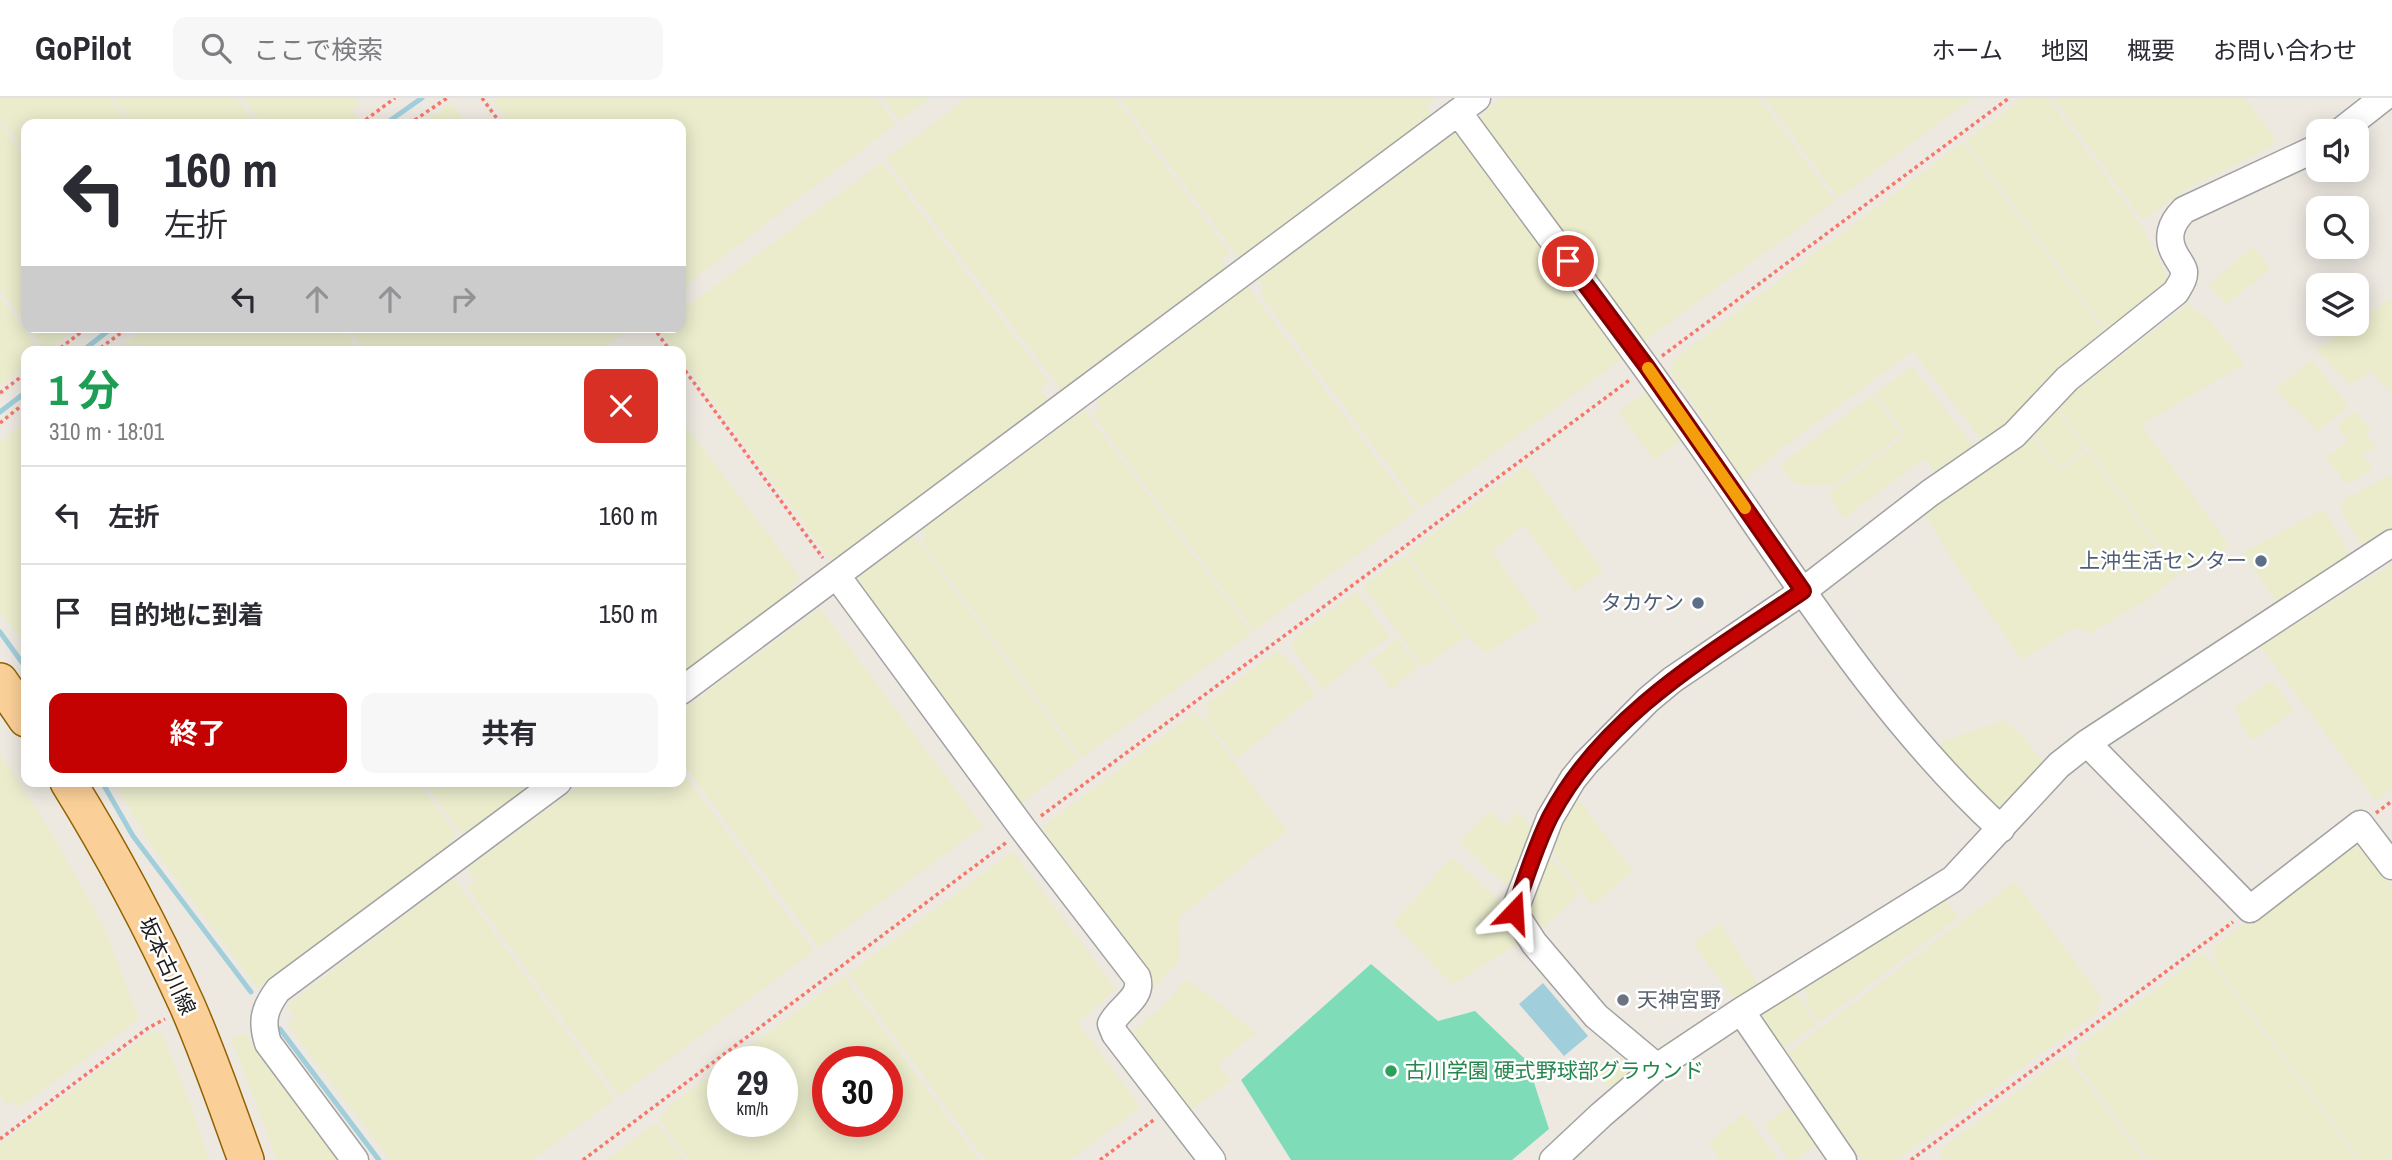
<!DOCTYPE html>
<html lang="ja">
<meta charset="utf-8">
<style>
:root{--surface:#fff;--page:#f7f7f7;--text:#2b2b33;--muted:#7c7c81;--line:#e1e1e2;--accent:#c50202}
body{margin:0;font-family:"Archivo Narrow","Noto Sans JP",sans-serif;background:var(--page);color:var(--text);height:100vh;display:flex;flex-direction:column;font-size:26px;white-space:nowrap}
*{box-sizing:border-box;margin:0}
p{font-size:23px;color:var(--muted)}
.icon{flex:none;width:38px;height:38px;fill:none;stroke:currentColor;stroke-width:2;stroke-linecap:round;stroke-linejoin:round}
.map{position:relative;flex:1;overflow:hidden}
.side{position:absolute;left:21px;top:248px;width:665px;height:441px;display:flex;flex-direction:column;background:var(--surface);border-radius:14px;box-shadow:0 4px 18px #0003}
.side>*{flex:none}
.top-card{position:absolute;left:21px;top:21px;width:665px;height:214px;border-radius:14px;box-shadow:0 4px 18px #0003;background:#fff;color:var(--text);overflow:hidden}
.fabs{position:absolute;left:2306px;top:21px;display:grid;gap:14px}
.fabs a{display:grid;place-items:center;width:63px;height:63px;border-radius:14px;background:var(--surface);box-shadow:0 4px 18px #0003;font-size:35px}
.speed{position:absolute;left:707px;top:948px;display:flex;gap:14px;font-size:35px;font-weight:700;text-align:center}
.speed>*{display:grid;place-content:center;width:91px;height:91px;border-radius:50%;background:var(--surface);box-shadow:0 4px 18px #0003;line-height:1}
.speed small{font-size:18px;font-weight:400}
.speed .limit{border:10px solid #d22;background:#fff;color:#111}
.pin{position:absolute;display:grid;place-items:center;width:60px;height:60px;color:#fff;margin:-30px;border:4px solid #fff;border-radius:50%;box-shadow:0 2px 7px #0007}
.me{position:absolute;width:77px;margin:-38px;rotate:20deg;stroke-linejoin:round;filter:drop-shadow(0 0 5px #0008)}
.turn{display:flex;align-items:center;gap:24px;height:147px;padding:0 28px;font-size:32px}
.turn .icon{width:91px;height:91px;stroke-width:2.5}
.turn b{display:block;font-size:49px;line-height:60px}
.lanes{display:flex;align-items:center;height:66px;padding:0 28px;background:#0003;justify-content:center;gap:35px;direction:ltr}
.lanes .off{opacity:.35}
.round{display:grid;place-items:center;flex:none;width:74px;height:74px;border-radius:14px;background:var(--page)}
.headline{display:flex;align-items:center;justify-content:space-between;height:119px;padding:0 28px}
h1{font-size:42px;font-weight:700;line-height:52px;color:#1e9e55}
.cta{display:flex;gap:14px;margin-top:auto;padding:14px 28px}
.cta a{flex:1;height:80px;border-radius:14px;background:var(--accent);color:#fff;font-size:28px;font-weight:700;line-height:80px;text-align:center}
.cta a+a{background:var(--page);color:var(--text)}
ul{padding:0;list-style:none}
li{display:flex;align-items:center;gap:21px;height:98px;padding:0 28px;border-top:2px solid var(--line)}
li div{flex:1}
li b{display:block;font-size:26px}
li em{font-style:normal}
header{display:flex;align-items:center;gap:42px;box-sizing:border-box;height:98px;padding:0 35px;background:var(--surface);border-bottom:2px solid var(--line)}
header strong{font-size:33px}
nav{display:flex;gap:38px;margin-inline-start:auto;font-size:24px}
.search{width:490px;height:63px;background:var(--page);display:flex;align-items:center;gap:18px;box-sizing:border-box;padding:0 24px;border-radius:14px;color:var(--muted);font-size:26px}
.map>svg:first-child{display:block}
</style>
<header>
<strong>GoPilot</strong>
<div class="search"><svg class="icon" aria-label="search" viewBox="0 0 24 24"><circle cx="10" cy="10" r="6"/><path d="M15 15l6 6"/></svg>ここで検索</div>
<nav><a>ホーム</a><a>地図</a><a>概要</a><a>お問い合わせ</a></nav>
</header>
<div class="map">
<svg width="2392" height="1062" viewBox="0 0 2392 1062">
<rect width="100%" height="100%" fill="#ede9e1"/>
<path fill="#eaeccc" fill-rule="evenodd" d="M0,0h109l20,26h-103v29l-26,-35z
M113,0h123l20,26h-123z
M242,0h113l5,7 -8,6 5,8 -8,5h-87z
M499,0h377l20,26 -215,165v-165h-171l-17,-22z
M882,0h49l-31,23z
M967,0h148l115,155 -9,7 6,8 -166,122 -175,-231z
M1120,0h316l-10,8 6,9 -193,143z
M1502,0h257l76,103 -193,142 -165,-220 8,-6 -3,-4z
M1765,0h208l-135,100z
M2022,0h26l92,125 31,61 -61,51 -144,-194z
M2053,0h191l31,40 -6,10 -81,40 -45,32z
M451,5l16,21h-45z
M0,25l26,35v166l-26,-34z
M1459,32l168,225 -207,153 -161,-215 5,-5 -6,-8z
M1963,44l142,191 -120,112 -72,-94 -131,97 -38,33 -75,-113 5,-6 -1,-2z
M882,64l167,220 -9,7 8,11 -216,161 -151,-202v-7h-5l-18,-24 23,-1v-16z
M2253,149l18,21 -45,37 -18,-20z
M1248,189l168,224 -162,120 -162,-217 9,-6 -5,-7z
M0,199l37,49 -11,6v14l-26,20z
M2392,200v96l-21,-22 -21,13 -34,-35 38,-26h3v-3z
M2188,206l22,17 35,43 -104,61 89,121 -50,29 -123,-170z
M29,229h49l-32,24z
M147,229h195l18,25h-245z
M347,229h270l5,7 -25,18h-232z
M2312,262l37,46 -32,26 -18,-21 -7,-3 -16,-20z
M1912,268l68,88 -39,25 -17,-20 -81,60 -14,-26 77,-58 -31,-42z
M1650,291l36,48 -32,23 -36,-48z
M1872,297l30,39 -69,52 -38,-2 -15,-19z
M2055,308l30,42 -26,21 -26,-35z
M1084,312l168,223 -170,125 -161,-217 6,-5 -5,-6z
M2354,312l17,19 -6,5 11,13 -14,8 11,14 -26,15 -22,-26 23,-17 -11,-15z
M681,321l120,159 -8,6 2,4 -114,86z
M26,324v223l-26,-33v-170z
M2031,338l28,36 28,-21 90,125 -21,18 -67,40 -6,-5 -13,1 -48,30 -70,-100 -28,-48z
M1526,367l77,106 -28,21 -52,-67 -31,27 48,67 -54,34 -18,-16 -61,-83z
M2392,376v55l-29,18 -23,-38 4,-3 -3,-5z
M2324,411l27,46 -74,49 -34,-52z
M914,438l165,224 -62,47 -162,-215 7,-5 -5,-8z
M1405,458l60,81 -41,30 -61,-81z
M2392,466v225l-16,12 -116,-155z
M1356,493l34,45 -67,53 -31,-40 2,-11z
M820,510l163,218 -164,122 -138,-187v-50z
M1398,540l9,12 -28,23 -10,-11z
M1276,553l12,8 28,35 -79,65 -33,-42 6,-5 -5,-7z
M1408,553l11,14 -27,25 -12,-15z
M2272,582l22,30 -41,31 -16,-21 4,-3 -7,-9z
M1196,613l91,120 -108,86 1,42 -29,32 -111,-151 7,-5 -5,-8z
M2004,622l21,18 18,25 -37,50 -17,1 -49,-52 1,-20z
M0,655l50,77 54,97 35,92 -120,89 -5,-7 -6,5 -8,-10z
M681,671l133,182 -195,145 -153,-209 9,-6 -8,-12 117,-87h97z
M114,684h304l40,53 -8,5 3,4 -195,145 -106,-142z
M423,684h112l-72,54z
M1571,692l62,81 -41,35 -45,-62z
M1489,713l16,14 13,-13 17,18 -25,56 -18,-12 -33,-33z
M2357,741l35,47v274h-31l-150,-202 5,-4 -4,-6z
M1545,750l34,45 -36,35 -12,-16 -5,-16z
M1013,753l103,138 -38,34 63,84 -71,53h-85l-137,-186z
M1452,759l56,52 21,28 -77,48 -59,-62z
M454,780l161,221 -82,61h-143l-103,-136 8,-5 -8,-14z
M2015,783l88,119 -7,6 4,4 -203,150h-35l-77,-105z
M1944,801l15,18 -139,105 -16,-22 4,-4 -5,-7z
M1720,825l41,66 -24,14 -44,-59z
M2204,855l154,207h-210l-74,-100 6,-5 -5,-6z
M844,878l135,184h-290l-30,-41 11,-14 53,-39v56h59v-60h-54zM828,964h59v60h-59z
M1186,882l23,15 47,38 -38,31 13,17 -41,30 -59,-78 33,-28z
M1796,895l21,31 -35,26 -25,-34z
M152,933l4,3 5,-3 30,74 18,55h-209v-16z
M245,935l95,127h-63l-46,-122z
M2066,957l78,105h-205l4,-3 -5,-6z
M1621,958l16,16 -24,22 -13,-20z
M1792,1006l28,38 -24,18h-7l-25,-35z
M1744,1015l35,47h-59l-12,-17z
M656,1024l29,38h-79z"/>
<path fill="#7edcb8" d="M1371,866l67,57 37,-10 52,50 22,68 -37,31h-221l-50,-80z"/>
<path fill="#a1cedb" d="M1543,885l45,53 -24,20 -45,-52z"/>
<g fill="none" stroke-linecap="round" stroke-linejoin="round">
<path stroke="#a1cedb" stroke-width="5" d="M385,26l37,-26
M81,254l32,-25
M0,314l26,-20
M0,534l26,36
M102,684l31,54 118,156
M280,931l99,131"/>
<g stroke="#a2a2a2" stroke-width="29">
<path id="minor" d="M1458,14c86,117 173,232 256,351 88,127 173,261 287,366
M2341,33l42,-33
M837,478l186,253 114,148c7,21 -18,30 -26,47l4,10 97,126
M681,593l796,-593
M2087,645l163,166 110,-85 32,42
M1741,913l102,149
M1657,969l-61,-51 -62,-73 -20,-31 36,-94 23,-39 13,-16 62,-63 24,-20 131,-89 127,-98 84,-58 53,-56 109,-87c3,-6 9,-13 8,-21 -1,-5 -6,-11 -8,-15 -11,-18 -5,-33 8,-46l135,-63
M355,1062l-87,-117c-7,-22 -4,-34 10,-53l280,-208
M1553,1062l48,-45 56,-48 84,-56 212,-132 106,-114 28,-22 305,-200"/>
</g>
<g stroke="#916201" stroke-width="38">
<path id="major" d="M0,583l26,38
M68,684c44,71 84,146 119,223 22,50 40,103 59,155"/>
</g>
<path stroke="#f87667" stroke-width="3.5" stroke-dasharray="3.5 3.5" stroke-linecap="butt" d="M482,0l19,26
M360,26l35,-26
M409,26l38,-26
M653,229l18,25
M55,254l33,-25
M95,254l34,-25
M1662,258l347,-258
M681,267l142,193
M0,295l26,-20
M0,325l26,-21
M2376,715l16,-12
M1041,718l590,-437
M0,1041l148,-111 17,-9
M583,1062l424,-318
M1100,1062l55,-41
M1911,1062l322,-238"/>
<use href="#minor" stroke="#fff" stroke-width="26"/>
<use href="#major" stroke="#fbd098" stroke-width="35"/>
</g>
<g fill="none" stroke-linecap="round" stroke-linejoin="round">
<g stroke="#800101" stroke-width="18">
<path id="route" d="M1514,814c11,-31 21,-65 36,-95 54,-103 160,-163 253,-226l-156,-224 -79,-106"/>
</g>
<use href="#route" stroke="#c50202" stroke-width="12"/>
<path stroke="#f59e0b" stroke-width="12" d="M1648,270l97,140"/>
</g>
<g fill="#5c6f8a" stroke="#fff" stroke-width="2.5">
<circle cx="2261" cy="463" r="7"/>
<circle cx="1698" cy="505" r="7"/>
</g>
<circle fill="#6b7280" stroke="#fff" stroke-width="2.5" cx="1623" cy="902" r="7"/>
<circle fill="#2e9e5b" stroke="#fff" stroke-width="2.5" cx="1391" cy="973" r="7"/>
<g text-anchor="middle" stroke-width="5" stroke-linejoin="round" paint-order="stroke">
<g font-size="21" fill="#4e5e75" stroke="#fff" text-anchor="end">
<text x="2247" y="470">上沖生活センター</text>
<text x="1684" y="512">タカケン</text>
</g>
<g font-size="21" fill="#1b1b1b" stroke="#fff">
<text transform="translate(167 868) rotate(65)" y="7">坂本古川線</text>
</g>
<g font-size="21" fill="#5b616d" stroke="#fff" text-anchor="start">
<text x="1637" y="909">天神宮野</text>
</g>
<g font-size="21" fill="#27864d" stroke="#fff" text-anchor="start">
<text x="1405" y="980">古川学園 硬式野球部グラウンド</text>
</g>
</g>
</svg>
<div class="fabs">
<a><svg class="icon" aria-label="sound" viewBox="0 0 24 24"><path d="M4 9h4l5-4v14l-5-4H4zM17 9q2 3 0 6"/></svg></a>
<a><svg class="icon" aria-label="search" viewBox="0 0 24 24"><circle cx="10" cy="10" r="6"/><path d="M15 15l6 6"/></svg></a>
<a><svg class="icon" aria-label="layers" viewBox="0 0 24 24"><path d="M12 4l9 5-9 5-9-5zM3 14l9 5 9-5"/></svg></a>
</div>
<div class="speed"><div>29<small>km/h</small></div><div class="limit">30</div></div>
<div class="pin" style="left:1568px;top:163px;background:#d93025"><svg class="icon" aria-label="arrive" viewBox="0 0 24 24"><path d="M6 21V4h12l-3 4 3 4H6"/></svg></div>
<svg class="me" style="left:1514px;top:814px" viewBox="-20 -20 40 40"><path d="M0-17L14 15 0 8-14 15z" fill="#c50202" stroke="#fff" stroke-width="4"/></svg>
<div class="top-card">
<div class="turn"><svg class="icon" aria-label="left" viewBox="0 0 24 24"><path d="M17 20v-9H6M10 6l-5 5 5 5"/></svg><div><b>160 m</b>左折</div></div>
<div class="lanes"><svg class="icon" aria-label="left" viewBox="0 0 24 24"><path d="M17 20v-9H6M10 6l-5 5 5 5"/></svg><svg class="icon off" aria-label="ahead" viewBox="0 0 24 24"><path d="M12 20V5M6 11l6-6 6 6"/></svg><svg class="icon off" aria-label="ahead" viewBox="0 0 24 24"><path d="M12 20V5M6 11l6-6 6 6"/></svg><svg class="icon off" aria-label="right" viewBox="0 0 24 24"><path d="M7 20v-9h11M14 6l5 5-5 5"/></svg></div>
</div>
<section class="side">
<div class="headline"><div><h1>1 分</h1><p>310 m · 18:01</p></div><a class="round" style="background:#d93025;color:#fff"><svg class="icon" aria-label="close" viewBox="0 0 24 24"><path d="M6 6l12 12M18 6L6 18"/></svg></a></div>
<ul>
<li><svg class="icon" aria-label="left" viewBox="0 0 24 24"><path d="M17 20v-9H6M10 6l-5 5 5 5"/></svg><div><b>左折</b></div><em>160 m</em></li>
<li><svg class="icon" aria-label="arrive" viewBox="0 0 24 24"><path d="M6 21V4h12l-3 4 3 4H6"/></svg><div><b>目的地に到着</b></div><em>150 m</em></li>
</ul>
<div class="cta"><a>終了</a><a>共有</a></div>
</section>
</div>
